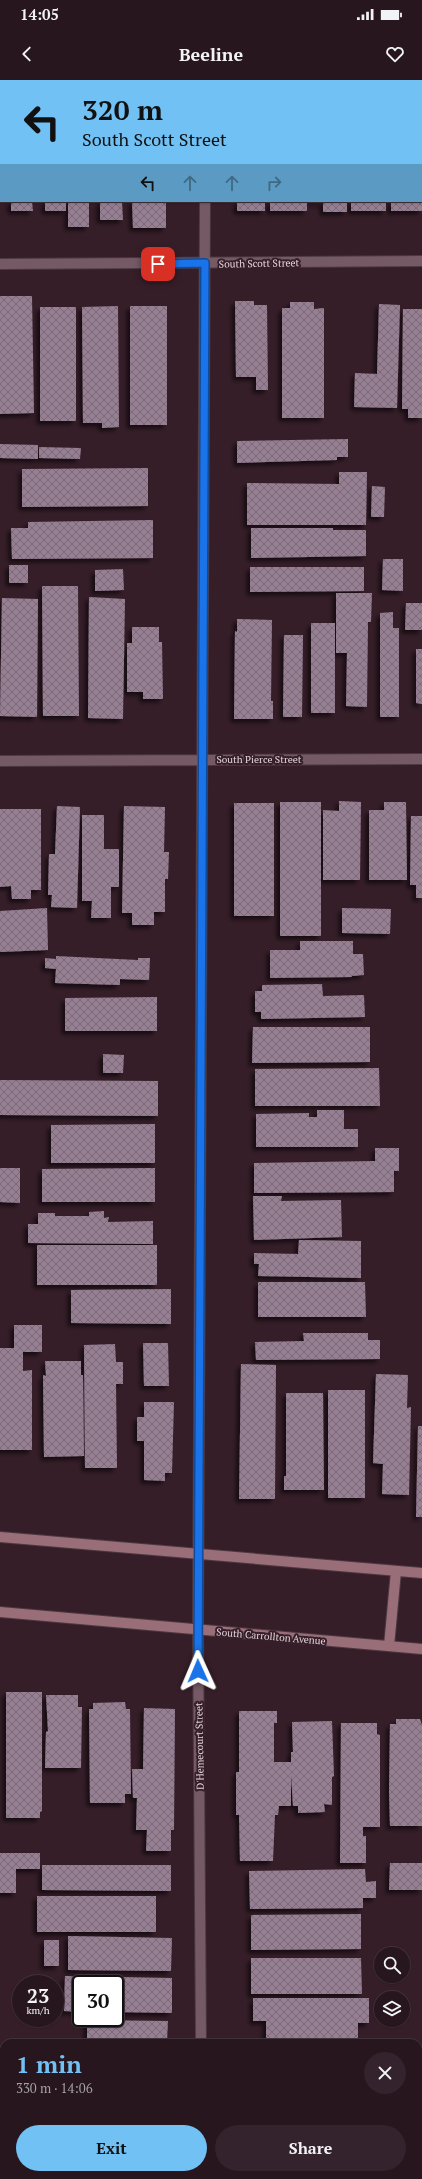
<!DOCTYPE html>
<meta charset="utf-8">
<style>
:root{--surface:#28161f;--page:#34232c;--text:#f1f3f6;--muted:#a59fa4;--line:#44353d;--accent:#71c1f4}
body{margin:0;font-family:"PT Serif",serif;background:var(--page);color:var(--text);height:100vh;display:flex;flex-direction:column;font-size:15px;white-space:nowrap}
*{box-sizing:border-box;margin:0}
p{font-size:13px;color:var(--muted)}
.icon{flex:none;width:22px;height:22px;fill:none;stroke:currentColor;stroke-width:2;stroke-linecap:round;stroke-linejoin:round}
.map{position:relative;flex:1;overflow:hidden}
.drawer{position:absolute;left:0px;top:1959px;width:422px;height:140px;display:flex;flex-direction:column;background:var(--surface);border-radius:12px 12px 0 0;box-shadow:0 1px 3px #0004,0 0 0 1px var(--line)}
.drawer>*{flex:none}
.top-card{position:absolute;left:0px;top:0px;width:422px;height:122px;box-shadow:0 1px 3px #0004,0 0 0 1px var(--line);background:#71c1f4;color:#111;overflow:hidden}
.controls{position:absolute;left:374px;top:1867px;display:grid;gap:8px}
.controls a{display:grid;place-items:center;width:36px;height:36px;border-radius:50%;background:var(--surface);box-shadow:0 1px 3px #0004,0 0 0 1px var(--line);font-size:20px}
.speed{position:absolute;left:12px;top:1895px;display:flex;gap:8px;font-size:20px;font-weight:700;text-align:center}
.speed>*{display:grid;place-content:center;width:52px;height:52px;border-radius:50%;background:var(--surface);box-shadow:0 1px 3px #0004,0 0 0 1px var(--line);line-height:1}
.speed small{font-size:10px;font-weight:400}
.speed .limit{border:2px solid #111;border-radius:6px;background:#fff;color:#111}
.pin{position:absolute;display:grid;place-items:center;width:34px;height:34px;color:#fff;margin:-17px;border-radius:8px;box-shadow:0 2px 6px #0006}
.me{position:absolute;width:44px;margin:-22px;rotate:359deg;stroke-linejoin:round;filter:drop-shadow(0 0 3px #0008)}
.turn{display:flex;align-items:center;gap:14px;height:84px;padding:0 16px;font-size:18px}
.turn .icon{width:52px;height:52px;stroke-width:2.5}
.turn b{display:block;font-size:28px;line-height:34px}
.lanes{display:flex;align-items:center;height:38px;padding:0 16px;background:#0003;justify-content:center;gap:20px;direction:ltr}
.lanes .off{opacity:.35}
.round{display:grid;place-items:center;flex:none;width:42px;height:42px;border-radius:21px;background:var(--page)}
.summary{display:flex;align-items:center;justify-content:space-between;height:68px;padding:0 16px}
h1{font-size:24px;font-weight:700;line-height:30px;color:var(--accent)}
.button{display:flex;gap:8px;margin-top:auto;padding:8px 16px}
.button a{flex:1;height:46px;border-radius:24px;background:var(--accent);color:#111;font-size:16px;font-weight:700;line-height:46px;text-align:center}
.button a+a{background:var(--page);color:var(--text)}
.status{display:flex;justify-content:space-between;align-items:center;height:28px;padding:0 20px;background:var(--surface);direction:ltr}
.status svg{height:11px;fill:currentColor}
header{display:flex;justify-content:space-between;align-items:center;height:52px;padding:0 16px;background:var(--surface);font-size:18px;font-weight:700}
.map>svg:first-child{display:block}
</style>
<div class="status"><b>14:05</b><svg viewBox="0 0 49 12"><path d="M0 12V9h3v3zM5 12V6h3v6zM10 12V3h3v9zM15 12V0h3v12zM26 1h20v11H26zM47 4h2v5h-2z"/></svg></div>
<header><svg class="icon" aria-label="back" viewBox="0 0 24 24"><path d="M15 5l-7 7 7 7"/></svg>Beeline<svg class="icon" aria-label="heart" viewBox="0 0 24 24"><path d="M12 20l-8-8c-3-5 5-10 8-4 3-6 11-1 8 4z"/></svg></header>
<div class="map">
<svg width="422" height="2099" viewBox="0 0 422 2099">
<defs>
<pattern id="building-cross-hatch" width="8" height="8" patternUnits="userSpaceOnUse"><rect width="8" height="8" fill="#967f93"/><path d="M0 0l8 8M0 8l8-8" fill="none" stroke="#7a6977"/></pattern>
<filter id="shadow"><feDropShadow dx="-3.5" dy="3.5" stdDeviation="2" flood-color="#0009"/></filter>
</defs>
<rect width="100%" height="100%" fill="#361e29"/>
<path fill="url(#building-cross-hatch)" filter="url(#shadow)" d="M11,121h21l1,10h-22z
M45,121h21v10h-21z
M68,121h21v26h-21z
M100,121h22l1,19h-23z
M132,121h34v27h-33z
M237,121h28v10h-28z
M270,121h37v10h-37z
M311,121h36v11h-24v-9h-12z
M351,121h35v10h-35z
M391,121h31v10h-31z
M0,216h32l2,117 -34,1z
M235,221h19v4h13l1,85h-12v-13h-20z
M290,222h24v7l10,-1v110h-42v-110h8z
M379,224l21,1 -3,103 -43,-1 1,-34 22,1z
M118,226l1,121 -17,1v-5h-19l-1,-116z
M130,226h37v119h-37z
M40,227h36v114h-36z
M403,229h19v109h-14v-9h-6z
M348,359v18h-11v3l-100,3v-22z
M0,364l38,1v14l-38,-1z
M39,367l42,1 -1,11 -41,-1z
M148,388v38l-126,1v-38z
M339,392h28l-1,53h-119v-42l92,1z
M372,406l13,1 -1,30h-13z
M153,440v38l-141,1 -1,-31h17v-6z
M251,448h82v2h33v26l-115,2z
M383,479h20v32l-21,-1z
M9,485h19v18h-19z
M250,487h114v24l-114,1z
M123,489l1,21 -29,1v-21z
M42,506h36l1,130h-36z
M336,513h36l-1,29h-3l-1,85 -21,-1 1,-53h-11z
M89,517l36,2 -2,120 -35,-1z
M2,518l36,1 -1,118 -37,-1z
M406,523h16v27h-17z
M393,532v16h6v89h-19v-104z
M237,539l35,1 -1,81h2v18h-39l1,-88 2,1z
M311,543h24v90h-24z
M132,547h27v15h3l1,57h-20v-7h-16v-49h5z
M284,555h19l-1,82h-19z
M416,569h6v55l-6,-1z
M339,721l22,1 -1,78h-37v-70l16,1z
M280,722h41v134h-41z
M384,722h22l1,78h-38v-70h15z
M234,723h40v113h-40z
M57,726l23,1 -3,101 -26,-1 1,-12h-4l1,-41h6z
M124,726l41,1 -1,45h5l-1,27h-3v33h-11v13h-22v-12h-10z
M0,729h41v81h-10v9h-19l-1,-13 -11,1z
M82,735h22v34h15v38h-8v31h-20l1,-17h-10z
M411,736h11v82h-6v-13h-6z
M47,828l1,42 -48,2v-41z
M342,828l49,1 -1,25 -48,-1z
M300,861h53v13h10l1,21 -12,1v1l-82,1v-28h30z
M56,876l82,4v-2h12l-1,22 -29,-1v6l-65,-2 1,-14 -11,-1v-10l11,1z
M322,904l1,12 41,-1 1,22 -104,2v-7h-6v-21h7v-6z
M157,917v34h-92v-33z
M253,947h117v35l-118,1z
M103,974l21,1 -1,18h-20z
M379,988l1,38h-125v-37z
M0,1000l158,1v35l-158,-1z
M317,1030h27v19h14v18h-102v-33l53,-1v4h8z
M155,1044v39h-104v-38z
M375,1068h24v23h-5v21l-140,1v-30l121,-2z
M0,1088h20v35l-20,-1z
M155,1088v34h-113v-33z
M253,1116h29l-1,5 60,-1 1,37 -88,3z
M104,1131v7l5,-1 -1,5 45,-1v23l-125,-1v-19h10v-11h17v3h34v-4z
M299,1160l62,1v37l-103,-2 1,-12h-5v-11l44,1z
M37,1165h120v40h-120z
M258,1202h107l1,35h-108z
M171,1209v35l-100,-1v-33z
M14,1245h28v27h-19v19l9,-1v80h-32v-102h14z
M303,1253h65v7h12v19l-124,1 -1,-18 49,-1z
M143,1263h25l1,43h-25z
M115,1264l1,18h7v22h-7l1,84h-32l-1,-123z
M45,1281h36v14h2l1,81 -40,1 -1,-82 3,1z
M241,1284l35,1 -1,134h-36z
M376,1294l32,1 -1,33 4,-1 -2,88 -27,-1 1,-30 -10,-1z
M328,1310h37v108h-37z
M286,1313h37l1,97h-40v-14h2z
M144,1322h30l-2,71h-7v8l-21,-1v-39h-7v-24h7z
M418,1346h4v91h-6z
M6,1612h36v119l-2,1v6h-34z
M46,1615h32v12h4l-1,61h-36l1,-36 2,-1z
M125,1622l1,7h4l1,85h-6v9h-35l-1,-94h4v-6z
M144,1628l31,1 -1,121h-3v21h-25l1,-21h-11l1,-32h-4l-1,-29h11z
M239,1631h38v12h-3v39h17v-10h2l-1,-30 40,-1 2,55 -2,1v28l-8,-1 1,8 -27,1v-7h-5l-2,-32v32h-12l-1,9h-3l-2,46h-33l-1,-46h-3v-43h3z
M396,1639h24l2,6v101h-32l-1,-35 1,-67h6z
M341,1643h36v11l3,1v92h-17v9h3v27h-26z
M0,1773h40v16h-24v24h-16z
M390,1783h32v27h-33z
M42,1785h129v26l-129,-1z
M365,1789l1,13 10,-1v17h-13v10l-113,1 -1,-38z
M37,1816h119v36h-119z
M361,1834v35l-110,1v-35z
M68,1856l104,2 -1,33 -103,-1z
M44,1860h15v26h-15z
M251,1878h110l1,36h-111z
M65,1896l107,2v35l-57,-1v-28h-34v28l-17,-1z
M253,1918h116v25h-11v18h-92v-20h-13z
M87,1940l81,1 -1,21 -80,-2z
M0,1975l4,1v27h-4z
M0,2037h2v62h-2z
M418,2037h4v62h-38v-4h34z
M11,2095h39v4h-39z
M82,2095h92v4l-92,-1z
M302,2097h19v2h-19z
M349,2097h27v2h-27z"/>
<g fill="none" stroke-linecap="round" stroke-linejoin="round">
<g stroke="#4d3941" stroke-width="12">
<path id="street" d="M204,0v1
M0,184l422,-3
M0,681l422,-2
M201,1963l-3,-413 7,-1429
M202,2095l1,4"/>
</g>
<g stroke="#4d3941" stroke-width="12">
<path id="secondary" d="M0,1457l422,36
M0,1532l422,37
M389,1566l7,-75"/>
</g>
<use href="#street" stroke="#755965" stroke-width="10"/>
<use href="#secondary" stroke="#996e78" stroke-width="10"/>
</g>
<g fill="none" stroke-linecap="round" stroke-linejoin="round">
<g stroke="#114b97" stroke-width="10">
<path id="route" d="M158,184l47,-1 -7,1408"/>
</g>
<use href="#route" stroke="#1a73e8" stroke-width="7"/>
</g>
<g text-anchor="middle" stroke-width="4" stroke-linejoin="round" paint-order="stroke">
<g font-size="10" fill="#e5d4db" stroke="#361e29">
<text transform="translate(259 183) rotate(-1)" y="4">South Scott Street</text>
<text x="259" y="683">South Pierce Street</text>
<text transform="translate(271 1556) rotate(5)" y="4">South Carrollton Avenue</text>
<text transform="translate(199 1666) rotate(-91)" y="4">D'Hemecourt Street</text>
</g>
</g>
</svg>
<div class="controls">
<a><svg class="icon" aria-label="search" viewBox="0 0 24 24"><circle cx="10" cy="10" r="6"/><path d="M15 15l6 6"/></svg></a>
<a><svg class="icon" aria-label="layers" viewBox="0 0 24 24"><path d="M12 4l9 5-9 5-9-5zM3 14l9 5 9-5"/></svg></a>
</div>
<div class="speed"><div>23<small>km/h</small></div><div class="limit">30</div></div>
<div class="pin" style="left:158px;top:184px;background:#d93025"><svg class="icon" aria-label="arrive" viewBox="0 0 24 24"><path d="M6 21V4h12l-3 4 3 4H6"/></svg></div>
<svg class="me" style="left:198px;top:1591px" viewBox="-20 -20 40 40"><path d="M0-17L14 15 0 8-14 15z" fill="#1a73e8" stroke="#fff" stroke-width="4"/></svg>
<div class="top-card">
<div class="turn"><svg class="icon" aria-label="left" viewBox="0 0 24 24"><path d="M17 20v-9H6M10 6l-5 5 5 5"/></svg><div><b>320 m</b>South Scott Street</div></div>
<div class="lanes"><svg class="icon" aria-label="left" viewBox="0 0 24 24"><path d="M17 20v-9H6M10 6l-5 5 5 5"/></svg><svg class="icon off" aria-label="ahead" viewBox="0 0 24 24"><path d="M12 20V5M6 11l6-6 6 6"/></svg><svg class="icon off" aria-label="ahead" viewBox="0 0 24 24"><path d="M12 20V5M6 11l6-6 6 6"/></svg><svg class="icon off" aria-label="right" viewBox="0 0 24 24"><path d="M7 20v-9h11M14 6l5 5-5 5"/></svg></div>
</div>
<section class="drawer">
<div class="summary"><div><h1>1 min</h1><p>330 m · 14:06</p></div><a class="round"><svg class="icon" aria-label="close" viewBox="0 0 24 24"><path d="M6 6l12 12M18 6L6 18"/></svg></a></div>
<div class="button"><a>Exit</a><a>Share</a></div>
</section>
</div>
